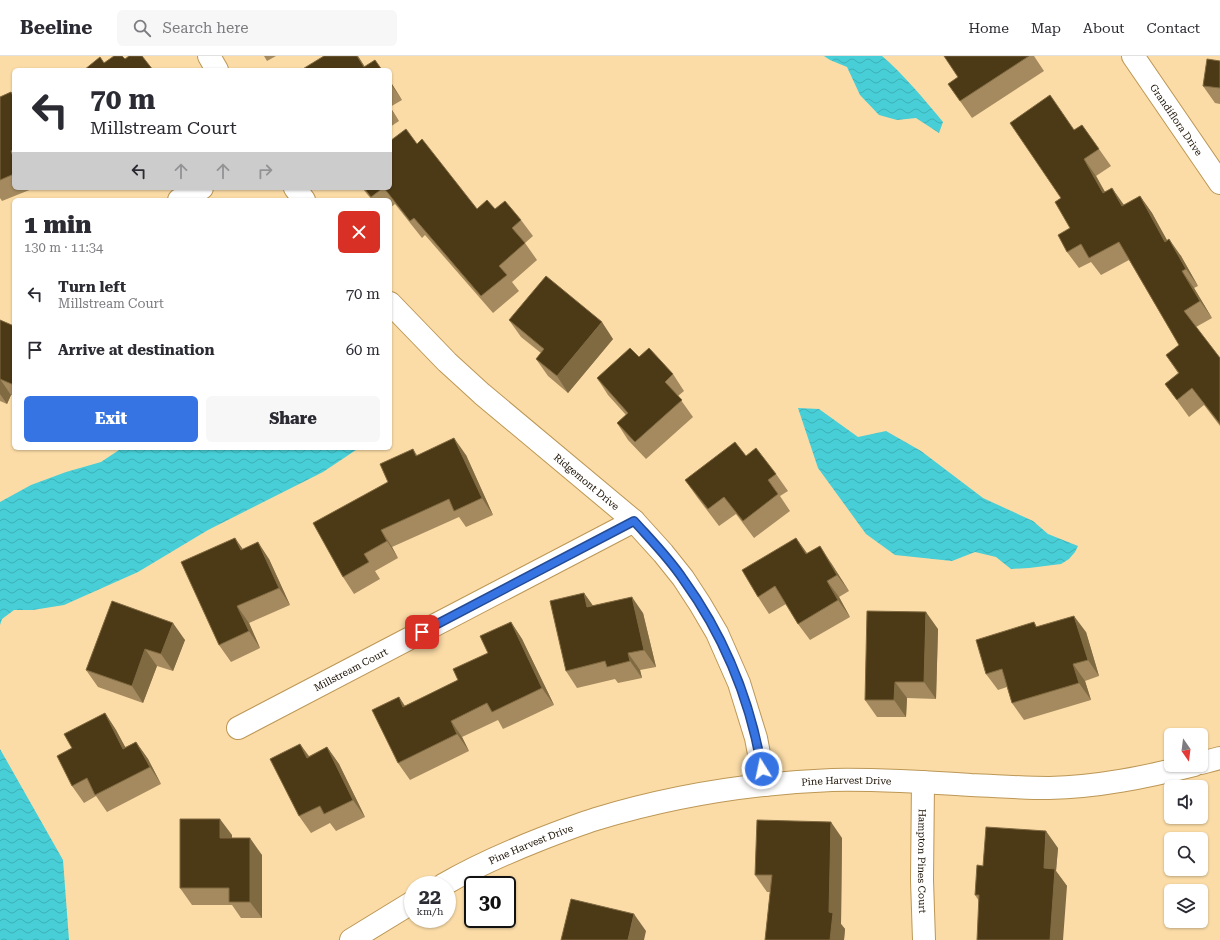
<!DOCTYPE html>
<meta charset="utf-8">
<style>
:root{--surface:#fff;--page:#f7f7f7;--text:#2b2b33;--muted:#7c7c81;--line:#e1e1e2;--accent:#3774e3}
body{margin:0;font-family:"Roboto Serif",serif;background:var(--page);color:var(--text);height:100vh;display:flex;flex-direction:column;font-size:15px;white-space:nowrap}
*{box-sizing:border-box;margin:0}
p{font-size:13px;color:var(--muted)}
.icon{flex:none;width:22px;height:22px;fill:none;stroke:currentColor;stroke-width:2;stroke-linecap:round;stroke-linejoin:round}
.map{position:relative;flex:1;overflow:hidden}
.side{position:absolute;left:12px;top:142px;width:380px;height:252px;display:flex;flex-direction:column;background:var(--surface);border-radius:6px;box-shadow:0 1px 3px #0004}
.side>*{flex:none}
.top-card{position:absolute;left:12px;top:12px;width:380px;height:122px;border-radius:6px;box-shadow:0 1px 3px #0004;background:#fff;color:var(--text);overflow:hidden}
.needle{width:26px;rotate:166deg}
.buttons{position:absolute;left:1164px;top:672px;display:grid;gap:8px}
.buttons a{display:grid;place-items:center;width:44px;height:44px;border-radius:6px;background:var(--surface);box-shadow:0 1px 3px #0004;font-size:20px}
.speed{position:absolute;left:404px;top:820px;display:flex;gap:8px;font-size:20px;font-weight:700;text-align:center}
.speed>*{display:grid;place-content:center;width:52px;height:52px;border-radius:50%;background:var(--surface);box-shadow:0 1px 3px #0004;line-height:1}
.speed small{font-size:10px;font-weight:400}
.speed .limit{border:2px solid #111;border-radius:6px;background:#fff;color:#111}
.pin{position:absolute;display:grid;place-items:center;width:34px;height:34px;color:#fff;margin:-17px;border-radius:8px;box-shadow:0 2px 6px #0006}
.me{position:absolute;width:44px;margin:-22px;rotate:350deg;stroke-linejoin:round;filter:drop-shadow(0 0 3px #0008)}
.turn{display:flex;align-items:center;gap:14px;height:84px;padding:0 12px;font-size:18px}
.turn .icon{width:52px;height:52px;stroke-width:2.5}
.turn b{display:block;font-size:28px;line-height:34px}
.lanes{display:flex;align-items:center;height:38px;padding:0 12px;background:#0003;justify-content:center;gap:20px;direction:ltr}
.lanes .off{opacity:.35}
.round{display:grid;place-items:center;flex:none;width:42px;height:42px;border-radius:6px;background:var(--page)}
.head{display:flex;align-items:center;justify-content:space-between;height:68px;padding:0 12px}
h1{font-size:24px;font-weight:800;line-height:30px}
.cta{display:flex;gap:8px;margin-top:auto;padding:8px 12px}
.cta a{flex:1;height:46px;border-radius:6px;background:var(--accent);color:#fff;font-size:16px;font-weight:800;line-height:46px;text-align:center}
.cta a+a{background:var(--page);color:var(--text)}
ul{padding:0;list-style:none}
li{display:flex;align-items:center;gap:12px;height:56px;padding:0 12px}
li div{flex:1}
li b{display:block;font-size:15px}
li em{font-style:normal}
header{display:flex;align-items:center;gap:24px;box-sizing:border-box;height:56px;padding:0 20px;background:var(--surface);border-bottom:1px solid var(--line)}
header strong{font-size:19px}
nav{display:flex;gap:22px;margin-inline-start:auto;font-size:14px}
.search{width:280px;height:36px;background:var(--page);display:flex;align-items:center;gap:10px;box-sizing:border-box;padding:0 14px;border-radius:6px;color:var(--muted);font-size:15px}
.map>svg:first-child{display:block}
</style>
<header>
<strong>Beeline</strong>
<div class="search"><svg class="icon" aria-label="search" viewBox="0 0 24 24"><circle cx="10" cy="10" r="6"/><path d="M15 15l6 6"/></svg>Search here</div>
<nav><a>Home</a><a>Map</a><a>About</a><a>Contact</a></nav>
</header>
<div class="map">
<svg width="1220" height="884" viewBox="0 0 1220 884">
<defs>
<pattern id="water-waves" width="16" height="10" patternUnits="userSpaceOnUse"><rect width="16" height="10" fill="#47ced6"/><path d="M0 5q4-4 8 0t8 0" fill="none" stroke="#3eb0b6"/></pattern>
</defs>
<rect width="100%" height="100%" fill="#fbdca7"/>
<path fill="url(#water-waves)" d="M824,0h58c22,19 42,43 61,66l-4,11 -23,-15 -19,2 -18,-5 -19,-20 -13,-28 -17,-7z
M798,352l21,1 39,28 28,-6 35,20 62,47 50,23 15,13 30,12 -3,6 -6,7 -8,5 -32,4 -18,1 -15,-12 -21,-5 -23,9 -57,-6 -29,-21 -48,-66z
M122,392h237l-36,24 -115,58 -70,42 -74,33 -31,5h-19l-12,9 -2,6v-123l31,-17 35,-13 35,-10z
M0,693l63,111 6,80h-69z"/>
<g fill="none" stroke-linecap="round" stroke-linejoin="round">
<g stroke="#bc9755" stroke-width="24">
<g id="minor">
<path d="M209,0l8,14"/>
<path d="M295,132l9,12"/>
<path d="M179,144l23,-12"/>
<path id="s1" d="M390,247l57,59 35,32 152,127 29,32 20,25 17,26 17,29 22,50 17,55 9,47"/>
<path id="s2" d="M238,672l396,-207"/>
<path id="s3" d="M923,726l-1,98 2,60"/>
</g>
</g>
<g stroke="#bc9755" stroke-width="24">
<g id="tertiary">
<path id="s4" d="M1133,0l87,127"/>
<path d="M1201,707l19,-5"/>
<path id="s5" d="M443,829c31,-18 65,-33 98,-46 18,-7 36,-14 55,-20 76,-23 156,-36 236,-39 46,-1 93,2 139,5 26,1 52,3 78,3 49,-1 97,-11 145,-23"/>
<path d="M351,884l62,-38"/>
</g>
</g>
<use href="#minor" stroke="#fff" stroke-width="22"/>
<use href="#tertiary" stroke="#fff" stroke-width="22"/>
</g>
<path fill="#a48a5e" d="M264,0h12l-9,5z
M944,0h90l10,15 -72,47 -12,-17 -2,-24z
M1220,5v43l-5,-1 -12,-17z
M390,25l12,19 -12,7 9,14 -9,6z
M11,36l3,4v92h17l1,1 -30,12 -2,-3v-101z
M1082,69l29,41 -15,10 9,16 19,13 16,-9 12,17 15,28 14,15 17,30 -4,2 18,30 -16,9 24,31v68l-16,-21 -15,12 -24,-33 13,-11 -12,-18 13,-10 -50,-85 -28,15 -10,-13 -12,6 -12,-16 3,-24 4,-98z
M417,88l60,65h18l26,11 12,16 -8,7 12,17 -25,22 7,9 -26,22 -68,-78 -3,3 -27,-34 -5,4v-8h-18l-10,-12h28z
M0,264l14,6v70l-3,-1 -4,9 -7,-3z
M509,264l104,19 -45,54 -20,-17 -12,-17 5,-6 -20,-16z
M639,301l34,17 11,17 -6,5 15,21 -47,42 -18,-19 -11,-17 9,-8 -18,-20 -11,-17z
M413,393l4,6h49l27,60 -27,12 -7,-10 -67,30 6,11 -23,13 5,8 -26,15 -11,-17 45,-95z
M746,400l30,18 12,17 -8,5 10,15 -36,27 -18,-24 -17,12 -22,-29 -12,-17z
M796,482l11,15 24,10 18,28 -10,6 11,20 -40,23 -12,-16 -12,-20 -17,10 -11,-17z
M243,493l26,10 21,46 -41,18 11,25 -29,14 -12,-17z
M584,537l9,13 50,7 13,54 -16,3 2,8 -24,5 -3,-4 -38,9 -11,-17z
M112,545l73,39 -12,31 -16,-5 -14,37 -45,-16 -12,-17z
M511,566l11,17 32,66 -51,24 -5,-9 -36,17 7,14 -59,29 -12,-17 1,-66 6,9 53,-26 30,-27z
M1034,566l3,5 49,5 13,44 -14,5 6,19 -67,20 -12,-17 -5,-16 -9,3 -12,-16z
M938,573l-2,70 -29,-1 -1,19h-29l-12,-17z
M105,657l11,17 9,17 11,-5 12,17 13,25 -54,28 -11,-16 -12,7 -12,-17v-38z
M300,688l9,12 18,-9 12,17 26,53 -29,14 -6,-8 -19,10 -12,-17z
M232,779v3l30,17v63h-21l-9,-13h-40l-12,-17z
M842,782l-1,86 4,5 -1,11h-79l5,-48h-3l-12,-17z
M1058,792l-2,23 11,15 -88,15 -4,-6 8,-29z"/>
<path fill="#806a42" d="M357,0h1l9,14h-1z
M390,25l12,19 -12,-17z
M390,51l9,14 -9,-13z
M1084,103l12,17 19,34 -12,-17z
M1112,132l12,17 -2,1z
M1140,140l12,17 25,45 -12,-16z
M1169,183l12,17 17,30 -12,-17z
M1182,215l12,17 18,30 -12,-17z
M602,266l11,17 -45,54 -11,-17z
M0,323l11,16 -4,9 -7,-10z
M454,382l12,17 27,60 -11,-17z
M381,474l11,17 6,11 -11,-17z
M235,482l12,17 -6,-5z
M796,482l12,17 -2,-1z
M258,486l11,17 21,46 -11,-17z
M820,490l11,17 18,28 -12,-16z
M827,525l12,16 11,20 -12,-17z
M584,537l12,17 -9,-3z
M632,541l11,16 13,54 -12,-17z
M237,550l12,17 11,25 -11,-17z
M926,556l12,17 -2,70 -12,-17z
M1074,560l12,16 13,44 -11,-16z
M511,566l11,17 32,66 -12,-17z
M173,567l12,17 -12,31 -12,-17z
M145,593l12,17 -14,37 -11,-17z
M628,597l12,17 2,8 -12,-17z
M1073,608l12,17 6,19 -12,-17z
M895,626l12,16 -1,19 -12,-17z
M399,641l11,17 -7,-7z
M105,657l11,17 19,35 -12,-16z
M451,665l11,16 7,14 -12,-17z
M136,686l12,17 13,25 -11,-17z
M300,688l12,17 -5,-3z
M327,691l12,17 26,53 -12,-17z
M220,763l12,16v20l-12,-17z
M831,766l11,16 -1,86 4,5 -1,11h-14l-1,-28z
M1046,775l12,17 -2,23 11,15 -4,54h-13l-6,-72z
M250,782l12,17v63l-12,-16z
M634,858l12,17 -2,9h-16z"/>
<path fill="#4c3916" stroke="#806a42" d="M114,0h8l3,3 4,-3h13l11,14h-69l16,-13 4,6z
M324,0h33l7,11 11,-7 7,10h-81z
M944,0h85l-69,45 -12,-17 10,-7z
M1207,3l13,2v27l-17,-2z
M11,36l3,6v51l-3,2 3,8v15l-14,6v-83z
M1050,39l24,35 8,-5 17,24 -15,10 19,34 9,-5 10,18 18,-10 25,46 4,-3 17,30 -4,2 18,30 -16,10 36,47v66l-28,-36 -15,12 -12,-16 14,-11 -13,-18 13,-10 -60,-103 -30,16 -8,-14 -14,8 -9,-17 12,-7 -15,-26 6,-4 -51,-75z
M406,73l11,15 5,-5 55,70 10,-9 8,9 10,-8 16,19 -9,8 13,15 -26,23 8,9 -26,21 -67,-78 -4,3 -26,-33h6v-47z
M364,132h19l-12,9z
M546,220l56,46 -45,54 -21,-17 8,-10 -35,-29z
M0,264l14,6v59l-14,-6z
M630,292l9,9 10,-9 24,26 -8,8 17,18 -47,42 -18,-19 11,-10 -31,-35z
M454,382l28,60 -28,13 -5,-12 -68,31 6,11 -23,13 5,8 -26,15 -30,-54 75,-41 -8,-18 33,-15 3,7z
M735,386l11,14 10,-8 20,26 -8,6 10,14 -35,27 -19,-24 -16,12 -23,-29z
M235,482l6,12 17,-8 21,46 -42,18 12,25 -30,14 -38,-83z
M796,482l10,16 14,-8 17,29 -10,6 11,19 -40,24 -23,-38 -17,11 -16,-27z
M584,537l3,14 45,-10 12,53 -16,3 2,8 -23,6 -2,-6 -39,10 -16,-70z
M112,545l61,22 -12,31 -16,-5 -13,37 -46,-16z
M867,555l59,1 -2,70h-29l-1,18h-29z
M1074,560l14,44 -15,4 6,19 -67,20 -10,-34 -16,5 -10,-34 58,-18 2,5z
M511,566l31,66 -50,24 -5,-9 -36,18 6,13 -59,29 -26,-53 27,-13 4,10 55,-27 -5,-11 35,-16 -8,-17z
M105,657l18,36 13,-7 14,25 -55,28 -8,-17 -15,8 -15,-30 15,-8 -8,-14z
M300,688l7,14 20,-11 26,53 -29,14 -4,-8 -21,10 -29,-57z
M180,763h40v19h30v64h-21v-14h-49z
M757,764l74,2 -2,90 4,1 -3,27h-65l7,-65h-17z
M986,771l60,4 -2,37 11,1 -5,71h-73l2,-45h-4l2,-30 6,1z
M571,843l63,15 -6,26h-67z"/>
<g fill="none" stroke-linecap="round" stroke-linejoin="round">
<g stroke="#244b94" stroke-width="10">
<path id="route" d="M422,576l212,-111c17,19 35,37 49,58 42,58 67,120 79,190"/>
</g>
<use href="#route" stroke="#3774e3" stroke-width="7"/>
</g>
<g text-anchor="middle" stroke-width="4" stroke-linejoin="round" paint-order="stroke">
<g font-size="10" fill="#1a0f00" stroke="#fbecd2">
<text dy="4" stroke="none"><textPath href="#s4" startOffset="77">Grandiflora Drive</textPath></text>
<text dy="4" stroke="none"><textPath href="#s1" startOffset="266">Ridgemont Drive</textPath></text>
<text dy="4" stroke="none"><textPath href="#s2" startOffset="127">Millstream Court</textPath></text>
<text dy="4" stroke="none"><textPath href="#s5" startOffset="421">Pine Harvest Drive</textPath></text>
<text dy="4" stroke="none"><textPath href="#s5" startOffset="97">Pine Harvest Drive</textPath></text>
<text dy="4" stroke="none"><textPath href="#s3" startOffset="79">Hampton Pines Court</textPath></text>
</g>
</g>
</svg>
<div class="buttons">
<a><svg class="needle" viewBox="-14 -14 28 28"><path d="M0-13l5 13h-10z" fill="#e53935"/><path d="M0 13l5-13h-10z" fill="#7c7c81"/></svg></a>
<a><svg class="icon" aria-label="sound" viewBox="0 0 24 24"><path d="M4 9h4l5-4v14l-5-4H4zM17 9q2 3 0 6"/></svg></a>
<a><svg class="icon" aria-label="search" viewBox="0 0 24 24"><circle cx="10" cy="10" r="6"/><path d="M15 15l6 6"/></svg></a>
<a><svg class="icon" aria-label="layers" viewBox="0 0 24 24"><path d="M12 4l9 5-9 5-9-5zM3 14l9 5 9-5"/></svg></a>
</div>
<div class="speed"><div>22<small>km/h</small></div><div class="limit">30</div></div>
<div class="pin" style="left:422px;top:576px;background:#d93025"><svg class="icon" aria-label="arrive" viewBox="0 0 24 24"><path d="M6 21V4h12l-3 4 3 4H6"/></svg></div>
<svg class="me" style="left:762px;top:713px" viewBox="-20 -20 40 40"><circle r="17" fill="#3774e3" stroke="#fff" stroke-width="3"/><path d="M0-11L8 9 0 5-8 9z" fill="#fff"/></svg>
<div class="top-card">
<div class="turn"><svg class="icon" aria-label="left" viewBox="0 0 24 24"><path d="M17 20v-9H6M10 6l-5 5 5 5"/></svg><div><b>70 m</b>Millstream Court</div></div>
<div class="lanes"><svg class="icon" aria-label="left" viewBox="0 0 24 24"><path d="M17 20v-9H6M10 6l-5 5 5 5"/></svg><svg class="icon off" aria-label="ahead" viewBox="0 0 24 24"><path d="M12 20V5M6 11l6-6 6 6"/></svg><svg class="icon off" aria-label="ahead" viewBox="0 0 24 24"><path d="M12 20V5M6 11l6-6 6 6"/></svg><svg class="icon off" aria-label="right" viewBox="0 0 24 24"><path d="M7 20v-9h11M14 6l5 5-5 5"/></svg></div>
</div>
<section class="side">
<div class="head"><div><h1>1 min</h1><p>130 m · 11:34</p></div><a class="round" style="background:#d93025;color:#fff"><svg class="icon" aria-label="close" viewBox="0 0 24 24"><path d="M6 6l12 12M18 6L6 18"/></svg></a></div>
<ul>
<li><svg class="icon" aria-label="left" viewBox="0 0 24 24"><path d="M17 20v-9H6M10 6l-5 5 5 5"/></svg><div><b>Turn left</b><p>Millstream Court</p></div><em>70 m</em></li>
<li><svg class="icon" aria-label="arrive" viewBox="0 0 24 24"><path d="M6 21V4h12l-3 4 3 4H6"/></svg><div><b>Arrive at destination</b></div><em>60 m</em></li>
</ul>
<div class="cta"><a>Exit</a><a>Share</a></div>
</section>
</div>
